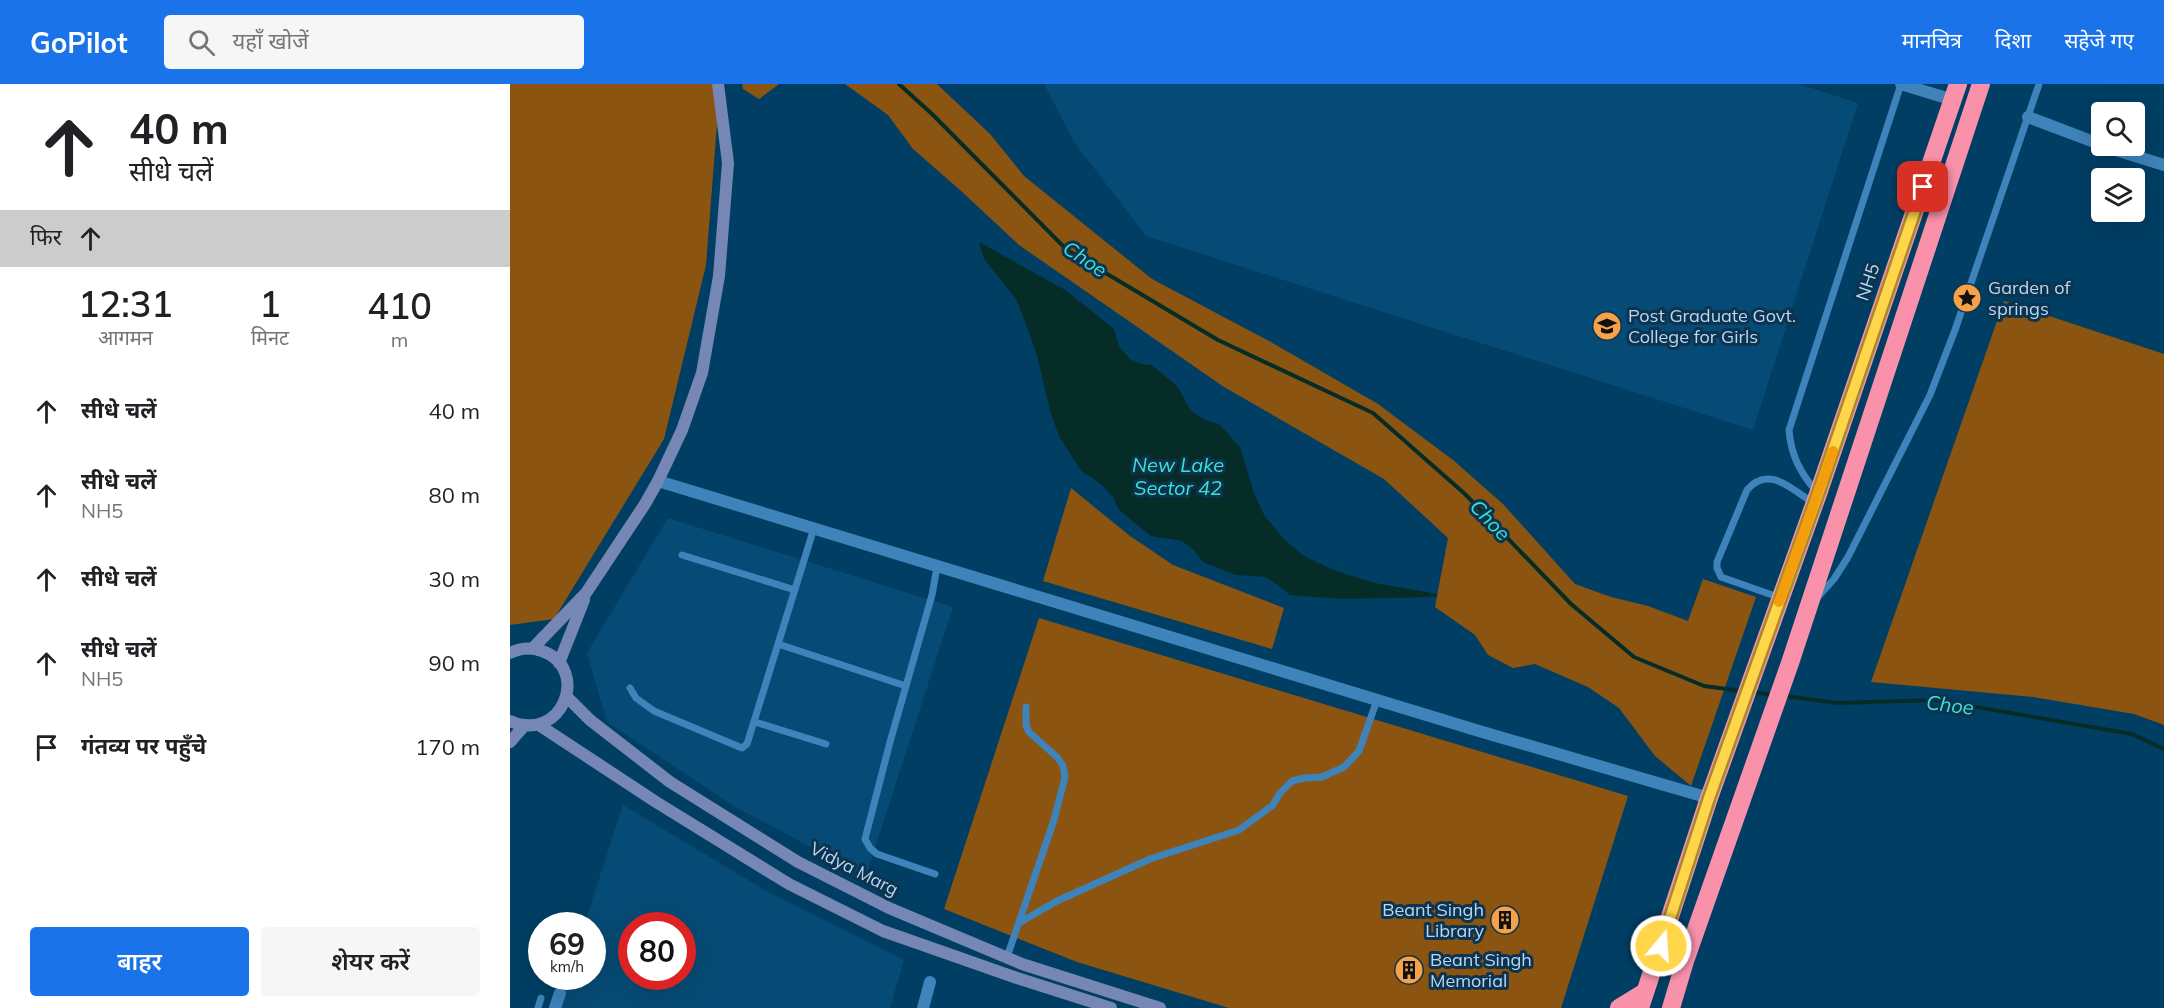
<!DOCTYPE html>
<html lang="hi">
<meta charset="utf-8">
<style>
:root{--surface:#fff;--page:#f6f6f6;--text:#202124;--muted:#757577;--accent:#1a73e8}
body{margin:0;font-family:Mulish,"Noto Sans Devanagari",sans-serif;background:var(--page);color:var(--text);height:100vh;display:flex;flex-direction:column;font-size:22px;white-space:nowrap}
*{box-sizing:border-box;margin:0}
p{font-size:20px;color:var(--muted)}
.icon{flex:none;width:33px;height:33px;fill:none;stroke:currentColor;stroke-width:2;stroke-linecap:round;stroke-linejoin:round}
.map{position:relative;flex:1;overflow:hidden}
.side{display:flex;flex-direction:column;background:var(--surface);width:510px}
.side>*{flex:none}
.hud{background:#fff;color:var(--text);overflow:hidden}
.controls{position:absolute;left:1581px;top:18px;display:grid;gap:12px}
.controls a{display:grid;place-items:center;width:54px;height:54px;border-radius:6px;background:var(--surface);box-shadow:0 6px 24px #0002;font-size:30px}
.speed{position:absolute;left:18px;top:828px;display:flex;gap:12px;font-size:30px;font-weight:700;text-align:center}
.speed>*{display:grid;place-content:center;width:78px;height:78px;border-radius:50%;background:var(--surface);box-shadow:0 6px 24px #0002;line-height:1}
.speed small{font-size:15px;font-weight:400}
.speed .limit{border:9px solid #d22;background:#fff;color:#111}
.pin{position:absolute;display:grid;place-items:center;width:51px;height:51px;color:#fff;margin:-26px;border-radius:12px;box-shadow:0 3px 9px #0006}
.me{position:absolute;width:66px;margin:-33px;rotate:18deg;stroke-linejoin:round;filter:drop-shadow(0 0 4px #0008)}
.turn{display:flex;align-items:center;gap:21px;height:126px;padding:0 30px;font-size:27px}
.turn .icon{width:78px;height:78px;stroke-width:2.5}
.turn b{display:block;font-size:42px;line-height:51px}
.then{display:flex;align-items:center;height:57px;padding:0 30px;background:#0003;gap:12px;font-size:22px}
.eta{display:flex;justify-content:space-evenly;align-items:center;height:102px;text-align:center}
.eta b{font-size:36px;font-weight:600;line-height:42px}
.primary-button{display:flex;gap:12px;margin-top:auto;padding:12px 30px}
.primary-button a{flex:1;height:69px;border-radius:6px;background:var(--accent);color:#fff;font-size:24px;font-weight:600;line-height:69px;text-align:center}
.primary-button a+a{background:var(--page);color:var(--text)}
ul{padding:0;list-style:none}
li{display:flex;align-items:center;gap:18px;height:84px;padding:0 30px}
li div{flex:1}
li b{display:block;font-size:22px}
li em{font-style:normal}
header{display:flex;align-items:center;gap:36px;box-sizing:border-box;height:84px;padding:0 30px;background:var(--accent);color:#fff}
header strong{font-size:28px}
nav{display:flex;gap:33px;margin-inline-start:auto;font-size:21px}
.search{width:420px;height:54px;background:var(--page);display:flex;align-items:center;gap:15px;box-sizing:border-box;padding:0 21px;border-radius:6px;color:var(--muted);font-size:22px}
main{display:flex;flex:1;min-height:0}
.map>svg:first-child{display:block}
</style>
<header>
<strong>GoPilot</strong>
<div class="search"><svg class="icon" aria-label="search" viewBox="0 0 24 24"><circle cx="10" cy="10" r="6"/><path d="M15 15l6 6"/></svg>यहाँ खोजें</div>
<nav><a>मानचित्र</a><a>दिशा</a><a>सहेजे गए</a></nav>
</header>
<main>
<section class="side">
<div class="hud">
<div class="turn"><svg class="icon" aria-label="ahead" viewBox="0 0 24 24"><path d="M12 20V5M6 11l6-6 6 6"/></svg><div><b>40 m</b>सीधे चलें</div></div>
<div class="then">फिर<svg class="icon" aria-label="ahead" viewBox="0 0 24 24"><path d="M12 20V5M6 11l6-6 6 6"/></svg></div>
</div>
<div class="eta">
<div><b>12:31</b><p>आगमन</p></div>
<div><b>1</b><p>मिनट</p></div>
<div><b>410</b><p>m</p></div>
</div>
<ul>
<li><svg class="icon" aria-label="ahead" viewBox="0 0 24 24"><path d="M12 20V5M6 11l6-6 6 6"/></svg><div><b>सीधे चलें</b></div><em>40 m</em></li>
<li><svg class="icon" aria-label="ahead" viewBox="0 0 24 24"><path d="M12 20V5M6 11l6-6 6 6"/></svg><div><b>सीधे चलें</b><p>NH5</p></div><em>80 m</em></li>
<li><svg class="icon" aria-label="ahead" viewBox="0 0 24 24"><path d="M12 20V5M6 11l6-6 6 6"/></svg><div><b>सीधे चलें</b></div><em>30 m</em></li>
<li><svg class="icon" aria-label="ahead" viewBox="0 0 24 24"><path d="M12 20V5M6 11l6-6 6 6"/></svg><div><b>सीधे चलें</b><p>NH5</p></div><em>90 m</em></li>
<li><svg class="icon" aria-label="arrive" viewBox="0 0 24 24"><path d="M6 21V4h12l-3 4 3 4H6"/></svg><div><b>गंतव्य पर पहुँचे</b></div><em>170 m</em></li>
</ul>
<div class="primary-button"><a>बाहर</a><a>शेयर करें</a></div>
</section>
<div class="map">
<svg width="1654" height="924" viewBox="0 0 1654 924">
<rect width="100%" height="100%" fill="#003e64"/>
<path fill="#064b75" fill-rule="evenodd" d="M534,0h755l59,19 -105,327 -607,-194 -72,-94z
M158,434l285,89 -87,269 -131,-69 -128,-85 -20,-69z
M113,721l145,87 136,68 -14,48h-332l10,-31 24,-1v-50l-8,-1zM122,842h50v50h-50z"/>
<path fill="#8b5411" d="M0,0h204l3,40 -11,141 -42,174 -110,180 -44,6z
M232,0h37l-20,15 -16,-10z
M335,0h92l53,50 34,42 128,103 117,62 109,63 75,56 50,44 72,80 36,13 37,9 40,15 15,-42 53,18 -65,189 -36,-30 -36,-48 -31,-21 -53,-23 -22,4 -25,-13 -13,-20 -40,-28 13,-69 -64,-59 -160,-92 -205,-142 -59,-55 -47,-41 -25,-34z
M1494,217l160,53v371l-30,-11 -101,-17 -162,-15z
M561,404l59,48 43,29 111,43 -12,41 -229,-68z
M529,534l589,178 -67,212h-332l-152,-46 -133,-53z"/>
<path fill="#062c28" d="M469,158l86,48 49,39 5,17 11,13 11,5 11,1 25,21 14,25 14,9 14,4 21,23 14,46 10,22 20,24 20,17 29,14 42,13 62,11v3l-95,2 -52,-4 -12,-10 -13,-8 -29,-2 -33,-13 -9,-12 -12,-9 -31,-5 -32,-26 -6,-13 -10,-11 -10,-8 -11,-6 -22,-34 -9,-24 -15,-62 -10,-28 -10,-25 -32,-40z"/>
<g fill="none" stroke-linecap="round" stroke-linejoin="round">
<path stroke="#062c28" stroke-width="4" d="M389,0l33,30 135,136 151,90 155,73 92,81 106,110 63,53 70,29 38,5
M1243,608l19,3
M1275,612l52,7 98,-3 197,34 32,15"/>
<path stroke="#3e83b9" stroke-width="7" d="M1307,408c-17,-19 -26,-37 -28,-62l112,-346
M172,471l113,35
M1268,513l-57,-20 -4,-9v-6l30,-72c21,-25 44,-2 66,13
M1307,514l17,-19 14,-22 82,-162 25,-65 84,-246
M268,560l128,42
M120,604l6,10 18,13 88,37 5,-4 67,-216
M245,638l71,22
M425,790l-58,-20 -7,-6 -5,-9 25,-97 42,-147 5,-28
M509,839l38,-22 93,-42 89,-29 34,-25 7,-12 12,-12 12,-3 18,-1 22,-10 15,-16 18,-51
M497,873l47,-137 11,-43 -2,-11 -5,-8 -29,-26 -3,-7v-18
M28,924l3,-10"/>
<path stroke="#3e83b9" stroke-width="12" d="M1391,0l52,16
M1518,33l74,28
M1593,62l61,19
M148,397l821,250 230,67
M45,924l5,-15
M413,924l7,-26"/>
<path stroke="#7687b5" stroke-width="12" d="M23,564l53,-55 59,-89 13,-23 24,-51 20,-57 17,-97 9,-113 -10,-79
M0,569c10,-5 21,-6 32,-2 49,17 21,93 -32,70
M49,579l25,-63
M57,613l23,23 80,62 128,80 91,46 133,56 138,44
M29,641l117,77 133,82 94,47 134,47 94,30
M0,658l14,-16"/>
<path stroke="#f991ab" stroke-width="18" d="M1109,924l26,-16
M1130,924l69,-210 109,-304 140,-410
M1161,924l14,-47 105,-298 191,-579"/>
</g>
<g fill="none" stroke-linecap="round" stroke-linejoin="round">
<g stroke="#a68a30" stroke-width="15">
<path id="route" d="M1151,862l48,-148 109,-304 105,-307"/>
</g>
<use href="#route" stroke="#ffd54a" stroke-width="10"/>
<path stroke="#f59e0b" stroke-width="10" d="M1269,518l54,-151"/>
</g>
<defs>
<g id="sight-disc" transform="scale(1.5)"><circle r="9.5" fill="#f6a248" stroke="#0d334e"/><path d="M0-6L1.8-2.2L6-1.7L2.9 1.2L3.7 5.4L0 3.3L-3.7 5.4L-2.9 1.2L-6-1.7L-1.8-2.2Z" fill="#111"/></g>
<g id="university-disc" transform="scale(1.5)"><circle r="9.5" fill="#f6a248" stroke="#0d334e"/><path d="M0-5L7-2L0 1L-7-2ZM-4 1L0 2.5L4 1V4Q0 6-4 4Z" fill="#111"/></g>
<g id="building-disc" transform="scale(1.5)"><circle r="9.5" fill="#f6a248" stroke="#0d334e"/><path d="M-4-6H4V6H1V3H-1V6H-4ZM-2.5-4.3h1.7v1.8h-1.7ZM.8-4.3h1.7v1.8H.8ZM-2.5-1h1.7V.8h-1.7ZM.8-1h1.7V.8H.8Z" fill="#111"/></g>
</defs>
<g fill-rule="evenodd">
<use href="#sight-disc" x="1457" y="214"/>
<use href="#university-disc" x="1097" y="242"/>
<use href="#building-disc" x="995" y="836"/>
<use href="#building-disc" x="899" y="886"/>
</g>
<g text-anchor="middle" stroke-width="6" stroke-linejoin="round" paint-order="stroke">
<g font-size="18" fill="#b6d8f5" stroke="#0d334e">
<text transform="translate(1358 198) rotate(-71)" y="6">NH5</text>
<text transform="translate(344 785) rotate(27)" y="6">Vidya Marg</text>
</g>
<g font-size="18" fill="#b6d8f5" stroke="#0d334e" text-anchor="start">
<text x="1478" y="210">Garden of<tspan x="1478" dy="21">springs</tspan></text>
<text x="1118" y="238">Post Graduate Govt.<tspan x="1118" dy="21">College for Girls</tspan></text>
<text x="974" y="832" text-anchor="end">Beant Singh<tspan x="974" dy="21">Library</tspan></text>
<text x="920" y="882">Beant Singh<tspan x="920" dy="21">Memorial</tspan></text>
</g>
<g font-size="20" font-style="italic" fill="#3be4d2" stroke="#0d334e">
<text transform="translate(575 175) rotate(34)" y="7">Choe</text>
<text x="668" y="388">New Lake<tspan x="668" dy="23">Sector 42</tspan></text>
<text transform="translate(980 436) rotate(46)" y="7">Choe</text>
<text transform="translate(1440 621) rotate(7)" y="7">Choe</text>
</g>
</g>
</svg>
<div class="controls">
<a><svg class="icon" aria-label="search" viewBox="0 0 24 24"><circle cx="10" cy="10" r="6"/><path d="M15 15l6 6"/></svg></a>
<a><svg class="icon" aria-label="layers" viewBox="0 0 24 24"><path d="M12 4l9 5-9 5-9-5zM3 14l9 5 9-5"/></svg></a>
</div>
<div class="speed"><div>69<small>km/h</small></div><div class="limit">80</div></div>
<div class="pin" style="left:1413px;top:103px;background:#d93025"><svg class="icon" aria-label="arrive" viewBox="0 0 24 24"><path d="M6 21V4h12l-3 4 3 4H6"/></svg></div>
<svg class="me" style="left:1151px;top:862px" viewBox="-20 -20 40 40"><circle r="17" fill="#ffd54a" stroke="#fff" stroke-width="3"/><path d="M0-11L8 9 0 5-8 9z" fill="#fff"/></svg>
</div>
</main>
